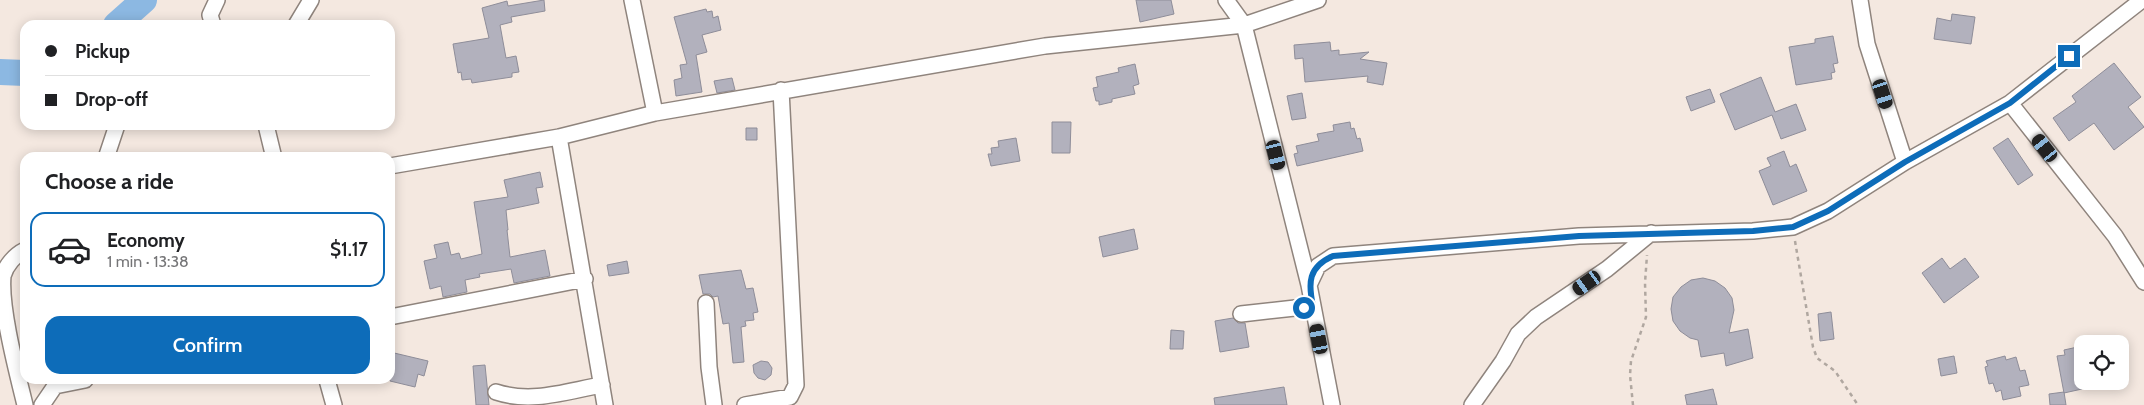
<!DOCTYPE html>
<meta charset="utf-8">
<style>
:root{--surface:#fff;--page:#f2f2f2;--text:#202124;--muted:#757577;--line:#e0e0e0;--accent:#0d6cb9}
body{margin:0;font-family:Cabin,sans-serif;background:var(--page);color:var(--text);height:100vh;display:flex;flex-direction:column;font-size:19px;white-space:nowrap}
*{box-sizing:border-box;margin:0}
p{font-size:16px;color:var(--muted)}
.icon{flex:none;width:28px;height:28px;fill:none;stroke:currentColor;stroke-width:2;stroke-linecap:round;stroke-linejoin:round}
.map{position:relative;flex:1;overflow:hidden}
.panel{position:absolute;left:20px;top:152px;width:375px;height:232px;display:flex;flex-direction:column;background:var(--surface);border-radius:15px;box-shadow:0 2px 12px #0003}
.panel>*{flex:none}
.hud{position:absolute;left:20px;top:20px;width:375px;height:110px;border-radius:15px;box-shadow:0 2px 12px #0003;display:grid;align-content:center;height:110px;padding:0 25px;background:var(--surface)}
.fabs{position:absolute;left:2074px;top:335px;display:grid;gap:10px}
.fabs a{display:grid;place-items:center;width:55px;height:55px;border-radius:10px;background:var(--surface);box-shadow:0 2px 12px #0003;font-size:25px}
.end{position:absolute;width:22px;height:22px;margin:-11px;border:6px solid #0d6cb9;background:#fff;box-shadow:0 0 0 2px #fff}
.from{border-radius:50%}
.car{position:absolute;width:15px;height:30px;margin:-15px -8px;border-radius:6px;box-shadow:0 0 4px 1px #0007;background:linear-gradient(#222 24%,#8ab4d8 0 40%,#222 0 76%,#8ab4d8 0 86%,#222 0)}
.hud b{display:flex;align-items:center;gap:18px;height:48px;font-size:19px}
.hud b+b{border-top:1px solid var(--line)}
.hud i{width:12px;height:12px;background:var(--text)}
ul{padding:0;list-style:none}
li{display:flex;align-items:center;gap:15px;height:75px;margin:0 10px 8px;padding:0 15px;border:2px solid transparent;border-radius:15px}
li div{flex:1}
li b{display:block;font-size:19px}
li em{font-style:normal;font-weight:600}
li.active{border-color:var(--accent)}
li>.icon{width:45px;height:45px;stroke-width:1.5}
h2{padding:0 25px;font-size:22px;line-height:60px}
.action{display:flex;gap:10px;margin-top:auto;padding:10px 25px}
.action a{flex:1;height:58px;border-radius:15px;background:var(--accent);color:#fff;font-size:20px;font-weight:600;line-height:58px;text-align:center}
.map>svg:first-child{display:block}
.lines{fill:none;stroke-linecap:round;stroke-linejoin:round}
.river{stroke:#8cb8e2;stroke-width:26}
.building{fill:#b2b1bd;stroke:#8e8d99}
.minor-casing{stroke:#8f847d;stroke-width:18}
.path{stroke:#b0a7a0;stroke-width:2.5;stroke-dasharray:4 4;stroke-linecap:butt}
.minor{stroke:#fff;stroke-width:15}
.route{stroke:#0d6cb9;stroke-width:6}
</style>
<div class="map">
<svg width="2144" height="405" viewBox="0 0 2144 405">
<rect width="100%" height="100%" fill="#f4e8e0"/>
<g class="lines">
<path class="river" d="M116,25l28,-25
M0,72l25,1"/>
</g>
<path class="building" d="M544,0l1,11 -34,6 1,5 -12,3 6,33 10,-2 3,16 -7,1v4l-40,6 -1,-4 -9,1 -1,-8 -3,1 -5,-29 36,-6 -7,-30 25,-7 1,5z
M1136,0h35l3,14 -34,8z
M706,9l1,3 5,-1 1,7 5,-2 3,14 -19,5 5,17 -11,3 6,37 -26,4 -2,-16 8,-2 -2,-13 7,-1 -13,-47z
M1952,14l23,3 -4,27 -37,-5 3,-21 14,3z
M1833,36l5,27 -5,1 2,8 -4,1 1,6 -36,6 -7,-38 26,-4v-4z
M1330,42l1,9 8,-1v5l30,-3 -9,7 27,4 -4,22 -16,-3 1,-6 -63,6 -2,-24 -8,1 -1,-14z
M2114,63l27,34 -13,10 16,20 -30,23 -20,-27 -25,18 -16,-23 23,-16 -4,-6z
M1135,64l4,20 -6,2 2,8 -23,5v3l-13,3v-4h-3l-3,-13 5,-1 -2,-10 23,-5 -1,-4z
M1761,77l14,35 21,-8 10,26 -25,9 -9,-24 -37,15 -15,-36z
M732,78l3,12 -18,3 -3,-12z
M1710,89l5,13 -24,9 -5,-14z
M1302,93l4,25 -14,2 -5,-24z
M1052,122h19l-1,31h-18z
M1350,122l1,7 3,-1 3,11 3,-1 3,13 -66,15 -3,-12 4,-1 -2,-7 23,-5 -2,-7 17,-3 -1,-6z
M746,128h11v12h-11z
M1016,138l4,23 -29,5 -3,-12h4l-1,-6 8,-1 -1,-6z
M2008,138l25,37 -15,10 -25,-37z
M1784,151l6,16 6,-3 11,27 -34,14 -14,-34 12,-5 -4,-8z
M540,172l3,15 -7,1 3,15 -33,7 2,20h-1l3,27 35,-7 5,26 -36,7 -3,-14 -32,5 1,3 -15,3 2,12 -24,5 -2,-11 -11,3 -6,-28 13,-3 -3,-13 14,-3 3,13 8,-2 2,6 21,-5 -8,-52 34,-5 -4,-17z
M1134,229l4,20 -35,8 -4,-20z
M1942,258l8,11 15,-11 14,19 -35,26 -22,-30z
M627,261l2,12 -20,3 -2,-11z
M741,270l5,19 7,-1 5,24 -5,1 1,7 -9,1 1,5 -5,1 3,35 -11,1 -4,-40 -6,1 -5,-28 -5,1 -3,-3h-7l-4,-19z
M1703,278l12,3 10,7 7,10 2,12 -5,23 19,-4 5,29 -27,8 -2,-13 -23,4 -3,-17 -8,-2 -10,-7 -7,-10 -2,-12 2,-12 8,-10 10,-7z
M1831,312l3,27 -14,2 -2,-27z
M1233,318l5,5h7l4,24 -29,5 -5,-31z
M1171,330l13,1 -1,18h-13z
M2082,346v43l-18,4 -7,-37 8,-1 -1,-5z
M390,352l38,9 -4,15 -6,-2 -3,13 -25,-6z
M1954,356l3,17 -16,3 -3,-17z
M2005,356l1,4 10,-3 4,14 5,-1 4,15 -10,2 2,9 -18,4 -2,-10 -5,2 -3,-9 -4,1 -4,-17 3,-1 -2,-5z
M761,361l7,1 4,6 -1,7 -6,5 -7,-2 -4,-5 -1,-8z
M485,365l4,40h-13l-3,-39z
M1284,387l3,18h-72l-1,-7z
M1713,389l4,16h-30l-2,-10z
M2064,392l2,13h-16l-1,-11z"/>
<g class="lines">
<g class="minor-casing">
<path id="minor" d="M632,0l23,113
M1226,0l18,25 65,260 23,120
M1860,0l7,44 38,118
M213,25l-3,-10 7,-15
M296,25l15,-25
M2010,103l105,133 29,46
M266,125l8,33
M559,137l46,268
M106,158l11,-33
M390,166l169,-29 96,-24 390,-67 199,-21 74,-25
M25,250c-10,5 -19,15 -22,26 -3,32 14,96 22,129
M1309,285l9,-19 15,-10 246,-20 174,-5 40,-4 35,-16 77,-49 105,-59 132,-103
M706,303l3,64 5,38
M1241,314l72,-8
M390,317l195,-38
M327,380l7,25
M496,392c36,12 71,-1 106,-7
M42,405l13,-19 30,-6
M745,405l45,-8 6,-12 -15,-295
M1472,405l31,-44 15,-27 18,-17 71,-48 44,-36"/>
</g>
<path class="path" d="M1795,241l18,106 4,11 18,13 23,34
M1633,405l-3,-30 1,-14 15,-44 -1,-34 2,-28"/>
<use href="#minor" class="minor"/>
</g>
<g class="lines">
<path class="route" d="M1304,308l9,-2c-5,-23 -5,-39 20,-50l246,-20 174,-5 40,-4 35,-16 77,-49 105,-59 59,-47"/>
</g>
</svg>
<div class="fabs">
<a><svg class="icon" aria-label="locate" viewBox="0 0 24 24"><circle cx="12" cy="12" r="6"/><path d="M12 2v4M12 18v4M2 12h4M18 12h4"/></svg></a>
</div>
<i class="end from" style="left:1304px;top:308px"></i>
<i class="end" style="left:2069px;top:56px"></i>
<i class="car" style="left:1883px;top:94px;rotate:162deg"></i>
<i class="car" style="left:2045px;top:148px;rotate:322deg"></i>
<i class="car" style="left:1276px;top:155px;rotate:166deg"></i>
<i class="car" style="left:1587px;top:283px;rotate:235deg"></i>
<i class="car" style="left:1319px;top:339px;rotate:349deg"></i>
<div class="hud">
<b><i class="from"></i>Pickup</b>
<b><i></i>Drop-off</b>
</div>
<section class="panel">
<h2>Choose a ride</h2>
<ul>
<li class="active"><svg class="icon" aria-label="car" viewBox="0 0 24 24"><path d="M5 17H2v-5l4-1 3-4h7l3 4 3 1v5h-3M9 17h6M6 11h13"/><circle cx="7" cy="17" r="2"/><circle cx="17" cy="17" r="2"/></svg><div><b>Economy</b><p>1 min · 13:38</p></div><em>$1.17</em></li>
</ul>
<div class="action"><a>Confirm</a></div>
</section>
</div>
